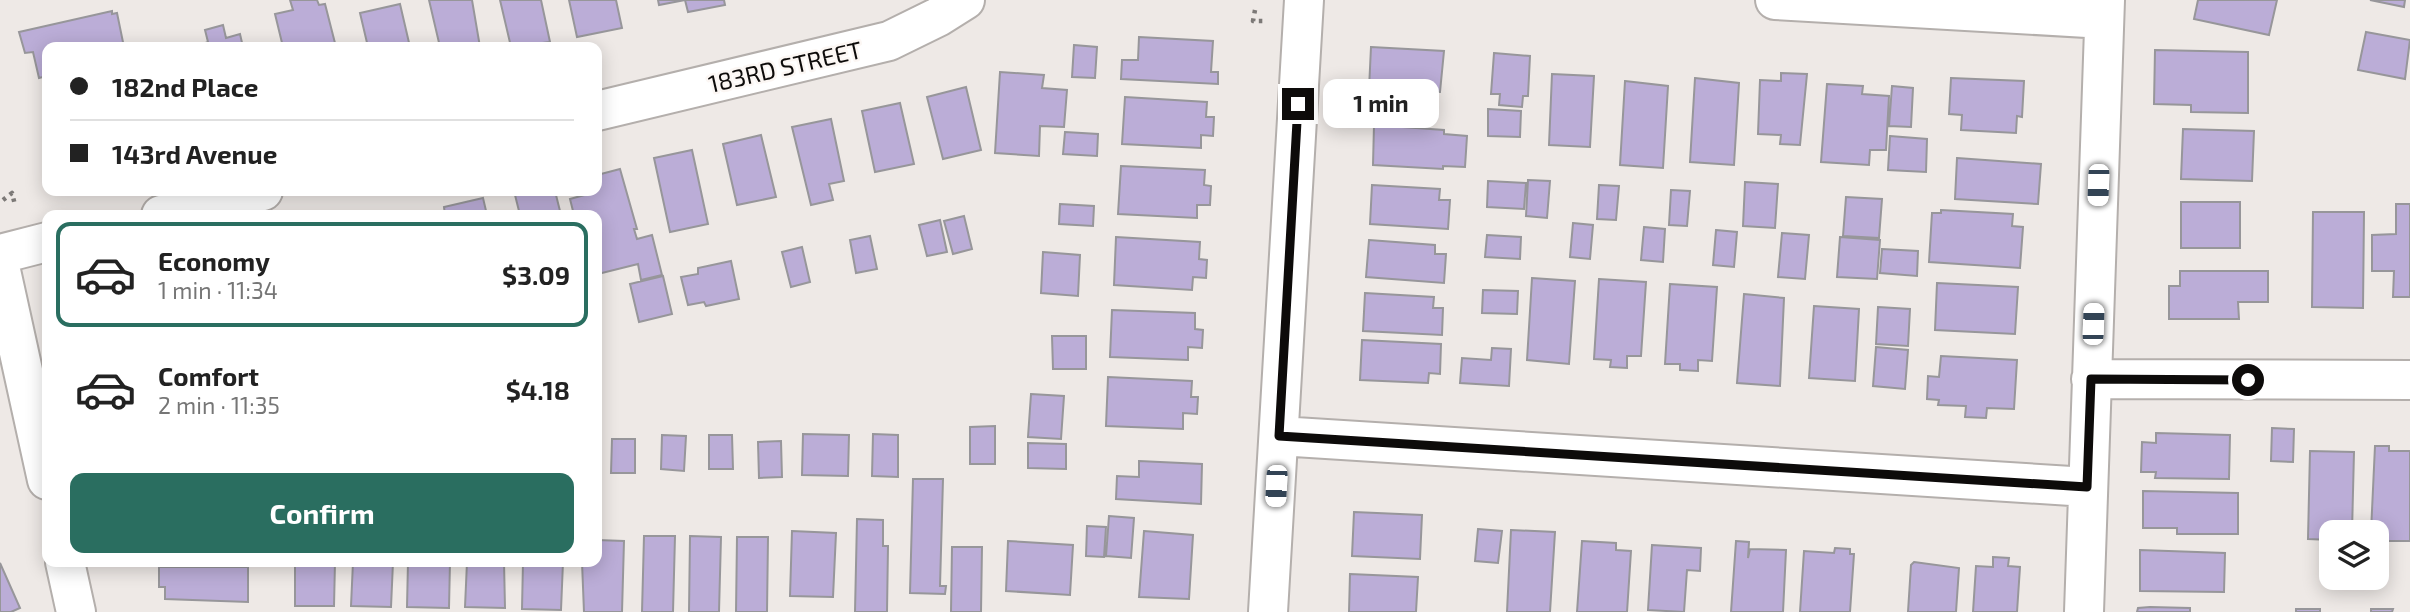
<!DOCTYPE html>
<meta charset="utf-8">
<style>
:root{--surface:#fff;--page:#f2f2f2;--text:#222;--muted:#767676;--line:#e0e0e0;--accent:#2a6e60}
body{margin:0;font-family:"Exo 2",sans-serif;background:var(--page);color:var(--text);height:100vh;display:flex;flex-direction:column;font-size:26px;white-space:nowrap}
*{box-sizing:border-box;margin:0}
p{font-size:23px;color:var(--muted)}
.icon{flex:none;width:38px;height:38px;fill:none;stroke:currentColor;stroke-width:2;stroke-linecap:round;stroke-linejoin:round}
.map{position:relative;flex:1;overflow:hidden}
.drawer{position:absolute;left:42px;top:210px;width:560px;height:357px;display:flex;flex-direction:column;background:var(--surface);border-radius:14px;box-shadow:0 4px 18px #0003}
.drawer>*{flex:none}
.top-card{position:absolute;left:42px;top:42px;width:560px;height:154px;border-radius:14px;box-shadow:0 4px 18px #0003;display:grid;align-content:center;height:154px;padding:0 28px;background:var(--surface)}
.fabs{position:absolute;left:2319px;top:520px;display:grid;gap:14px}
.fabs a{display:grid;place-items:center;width:70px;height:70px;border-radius:14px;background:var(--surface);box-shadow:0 4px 18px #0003;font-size:35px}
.end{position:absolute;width:32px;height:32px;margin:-16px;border:9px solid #0d0b0a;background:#fff;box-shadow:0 0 0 4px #fff}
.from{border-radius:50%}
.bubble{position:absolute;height:49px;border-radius:14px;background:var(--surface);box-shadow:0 4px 18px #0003;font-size:23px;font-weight:700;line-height:49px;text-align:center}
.car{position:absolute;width:21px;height:42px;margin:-21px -10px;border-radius:9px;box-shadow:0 0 5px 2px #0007;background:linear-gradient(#fff 24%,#345 0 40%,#fff 0 76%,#345 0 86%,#fff 0)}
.top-card b{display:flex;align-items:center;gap:24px;height:66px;font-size:26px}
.top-card b+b{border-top:2px solid var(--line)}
.top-card i{width:18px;height:18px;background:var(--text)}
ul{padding:12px 0 0;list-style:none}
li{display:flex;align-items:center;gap:21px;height:105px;margin:0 14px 10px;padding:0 14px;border:4px solid transparent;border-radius:14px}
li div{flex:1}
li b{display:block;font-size:26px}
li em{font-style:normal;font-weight:700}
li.active{border-color:var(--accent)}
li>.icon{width:63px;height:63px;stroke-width:1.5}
.primary-button{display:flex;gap:14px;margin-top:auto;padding:14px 28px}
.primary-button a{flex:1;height:80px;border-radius:14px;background:var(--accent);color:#fff;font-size:28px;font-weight:700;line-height:80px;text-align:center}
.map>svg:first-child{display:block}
.building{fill:#bbadd7;stroke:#97969a;stroke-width:2}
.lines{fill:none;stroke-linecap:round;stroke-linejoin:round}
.street-casing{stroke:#b4afac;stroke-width:42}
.path{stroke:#7c7977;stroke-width:4.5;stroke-dasharray:3.5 5;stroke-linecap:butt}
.street{stroke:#fff;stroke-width:38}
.route{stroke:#0d0b0a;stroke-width:9}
.labels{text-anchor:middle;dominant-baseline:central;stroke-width:5;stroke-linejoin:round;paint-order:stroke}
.street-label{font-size:24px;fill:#0d0b0a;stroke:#fcf7f4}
</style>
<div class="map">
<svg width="2410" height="612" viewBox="0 0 2410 612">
<rect width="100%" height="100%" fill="#eee9e6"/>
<path class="building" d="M290,0h27l2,5 6,-1 11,43h-53l-8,-33 18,-4z
M429,0h43l8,47h-40z
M500,0h41l9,42 -39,5z
M569,0h47l6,28 -45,9z
M658,0h27l-26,5z
M685,0h39l1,5 -37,7z
M2198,0h79l-8,35 -75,-16z
M2370,0h35l-1,7z
M400,4l10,43h-42l-8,-34z
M112,11v3l5,-1 7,34h-77v29l-8,2 -6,-26 -8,1 -6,-21z
M223,25l3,13 14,-4 3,13h-48l13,-5 -3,-12z
M2366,32l44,8 -5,39 -47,-9z
M1139,37l74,4 -2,31h7v12l-97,-5 1,-19h16z
M1074,45l23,2 -2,31 -23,-1z
M1371,47l73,4 -4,41 -71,-3z
M2155,50l93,2v61l-57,-1v-7l-37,-1z
M1494,53l36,3 -2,40h-5l-1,11 -23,-2 1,-11h-9z
M1000,72l44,3 -2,13 25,2 -3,37 -24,-1 -1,30 -44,-3z
M1781,73l26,1 -7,71 -20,-1 1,-9 -23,-1 2,-54 21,1z
M1552,74l42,2 -4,71 -41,-2z
M1695,78l44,5 -5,82 -44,-3z
M1951,78l73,3 -2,36 -5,-1 -1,17 -55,-3 1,-15 -13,-1z
M1625,81l43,5 -5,82 -43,-3z
M1827,84l36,2 -1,8 27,2 -3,54h-16l-1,15 -48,-3z
M1892,86l21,2 -2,39 -22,-1z
M966,87l15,63 -38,9 -16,-62z
M1125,97l82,5 -1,15h8l-1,19 -12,-1v13l-79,-4z
M900,103l14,61 -39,8 -13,-61z
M1488,109l33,2 -1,26 -32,-1z
M831,119l13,62 -15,3 4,16 -22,5 -19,-78z
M1374,125l70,5v4l23,2 -2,31 -22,-1v3l-70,-4z
M2183,129l71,2 -2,50 -71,-2z
M1065,132l33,2 -1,22 -34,-2z
M761,135l15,62 -39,8 -14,-61z
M1890,136l37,3 -1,33 -38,-2z
M692,150l16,74 -38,8 -16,-74z
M1957,158l84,6 -3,40 -83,-5z
M1121,166l84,4 -1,15 7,1 -1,19h-13v13l-79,-4z
M620,169l17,60h-3l3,10 15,-4 10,40 -21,5 -3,-16 -40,10 -1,-59h-23l-4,-16 18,-5 -1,-3h10v-16z
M1528,180l22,1 -3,37 -21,-2z
M1488,181l38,2 -2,26 -37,-2z
M1745,182l33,2 -3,44 -32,-2z
M1372,185l68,4 -1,11h11l-2,29 -78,-5z
M1599,185l20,1 -3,34 -19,-1z
M1671,190l19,1 -3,35 -18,-1z
M514,191h41l6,24h-41z
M1846,197l36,2 -3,39 -36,-2z
M483,198l4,17h-42l-1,-8z
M2181,202h59v46h-59z
M1060,204l34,2 -1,20 -34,-2z
M2396,204h14v93h-17l1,-26h-22v-36l24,-1z
M1941,210l72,4 -1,12 11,1 -3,41 -91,-6 3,-49h9z
M2313,212h51l-1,96 -51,-1z
M964,216l8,33 -19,5 -9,-33z
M940,220l7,32 -20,4 -8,-31z
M1573,223l20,2 -3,34 -20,-2z
M1644,227l21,2 -2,33 -22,-2z
M1716,230l21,2 -3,35 -21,-2z
M1782,233l27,2 -4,44 -27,-2z
M1487,235l34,2 -1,22 -35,-2z
M870,236l7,33 -21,4 -6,-33z
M1116,237l84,5 -1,17 8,1 -1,18 -13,-1 -1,13 -78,-5z
M1840,237l40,3 -3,39 -40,-2z
M1369,240l66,5v9h11l-2,29 -78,-6z
M802,247l8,35 -19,5 -9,-35z
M1882,249l36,2 -1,25 -37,-3z
M1043,252l37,3 -2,41 -37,-3z
M731,261l8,38 -33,7 -2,-4 -16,3 -7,-28 17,-3v-6z
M2180,271h88v31h-30l1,17h-70v-33h11z
M663,276l9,38 -33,8 -9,-38z
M1532,278l43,3 -6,83 -42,-4z
M1599,279l47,3 -5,74h-14v12l-17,-1 1,-7 -17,-1z
M1937,283l81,4 -3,47 -80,-4z
M1670,284l47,3 -5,74 -14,-1v11l-18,-1v-6h-15z
M1483,290l35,1 -1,23 -35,-1z
M1365,293l69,4 -1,11h10l-1,27 -79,-4z
M1744,294l40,4 -4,88 -43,-3z
M1814,306l45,3 -4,72 -46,-3z
M1878,307l32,2 -2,37 -32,-2z
M1112,310l83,3v16l8,1 -1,18 -14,-1v13l-78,-3z
M1052,336h34v33h-33z
M1362,340l79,4 -1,30 -11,-1 -1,10 -68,-3z
M1876,347l32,3 -3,39 -32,-3z
M1492,348l19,1 -2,37 -49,-3 2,-25 29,2z
M1941,356l76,4 -3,49 -27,-1 -1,10 -21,-1 1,-11 -28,-1 1,-5 -12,-1 1,-23 11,1z
M1108,377l84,4 -1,16h7l-1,17 -14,-1v16l-77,-3z
M1031,394l33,2 -3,43 -33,-2z
M995,426v38h-25v-37z
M2272,428l22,1 -1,33 -22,-1z
M2156,433l74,2 -1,44 -74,-1 1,-6h-15l1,-30 14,1z
M803,434l46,1 -1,41 -46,-1z
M873,434l25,1v42l-26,-1z
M662,435l24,1 -2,35 -23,-2z
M709,435h23l1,34h-24z
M612,439h23v34h-24z
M781,441l1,36 -23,1 -1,-36z
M1028,443l38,1v25l-38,-1z
M2375,446h14v5h21v90h-34v-9h-5z
M2310,451l44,1 -2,80h-21v8l-23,-1z
M1139,461l63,3 -1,40 -85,-5 1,-23 22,1z
M913,479h30l-3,107h6l-1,8 -35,-1z
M2143,491l95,2v41h-61v-6h-34z
M1354,512l68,3 -2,44 -68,-3z
M1109,516l25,2 -3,40 -25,-2z
M857,519l26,1v26h5l-1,66h-32z
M1087,526l19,1 -2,30 -18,-1z
M1478,529l24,2 -4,32 -23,-2z
M1511,530l44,2 -5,80h-43z
M792,531l44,2 -3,64 -43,-1z
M1144,531l49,4 -4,64 -50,-2z
M644,536h31l-2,76h-31z
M690,536l31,1 -2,75h-30z
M737,537h31l-1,75h-31z
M597,540l27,1 -2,71h-38l-2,-50h15z
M1008,541l65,4 -3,50 -64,-4z
M1582,541l34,2v7l15,1 -4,61h-50z
M1736,541l13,1 -1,16 2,-9 36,1 -3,62h-52z
M1652,545l49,3 -1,23 -13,-1 -3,42 -36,-2z
M952,547h30l-1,65h-30z
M1835,548l15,1v5h4l-4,58h-50l4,-61 30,2z
M2140,550l85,3 -1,39 -84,-1z
M1993,557l16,1 -1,8 12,1 -3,45h-44l3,-46 17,1z
M295,562h40l-1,44h-39z
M353,562h40l-2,45 -40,-1z
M408,562h42l-1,46 -42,-1z
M467,562h37l1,46 -40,-1z
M523,562h40l-2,48 -39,-1z
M1914,562l45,6 -3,44h-48l3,-47z
M0,563l20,45 -9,4h-11z
M159,567h89v35l-83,-3v-12h-6z
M1350,574l68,3 -2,35h-67z
M2150,607l40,1v4h-53l1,-4z
M2296,609h24v3h-24z
M2371,609h22l-1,3h-21z"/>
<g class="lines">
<g class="street-casing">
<path id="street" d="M1775,0l329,19
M597,111l292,-70 49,-24 27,-17
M161,215l102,-24
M0,254l47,-12
M0,266l47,214
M2091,379l319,1
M1279,436l808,51
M65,562l11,50
M1268,612l36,-612
M2084,612l21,-612"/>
</g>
<path class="path" d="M1255,10l-2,11h10
M3,200l9,-7 3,12"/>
<use href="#street" class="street"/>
</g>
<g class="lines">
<path class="route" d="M1298,104l-19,332 808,51 4,-108 157,1"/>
</g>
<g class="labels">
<g class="street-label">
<text transform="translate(785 66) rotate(-13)">183RD STREET</text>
</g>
</g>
</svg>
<div class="fabs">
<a><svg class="icon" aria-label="layers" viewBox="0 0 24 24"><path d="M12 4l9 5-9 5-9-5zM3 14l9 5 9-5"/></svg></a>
</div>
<i class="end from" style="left:2248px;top:380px"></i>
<i class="end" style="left:1298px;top:104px"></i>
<div class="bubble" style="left:1323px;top:79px;width:116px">1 min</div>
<i class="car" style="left:2098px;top:185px;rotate:182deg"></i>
<i class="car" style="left:2093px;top:324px;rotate:2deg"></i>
<i class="car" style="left:1276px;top:486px;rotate:183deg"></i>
<div class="top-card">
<b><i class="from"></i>182nd Place</b>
<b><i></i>143rd Avenue</b>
</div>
<section class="drawer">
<ul>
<li class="active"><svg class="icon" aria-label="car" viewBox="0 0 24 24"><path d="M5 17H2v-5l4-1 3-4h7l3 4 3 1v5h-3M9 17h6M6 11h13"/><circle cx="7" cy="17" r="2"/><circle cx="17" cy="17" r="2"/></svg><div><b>Economy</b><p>1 min · 11:34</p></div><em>$3.09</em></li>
<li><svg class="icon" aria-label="car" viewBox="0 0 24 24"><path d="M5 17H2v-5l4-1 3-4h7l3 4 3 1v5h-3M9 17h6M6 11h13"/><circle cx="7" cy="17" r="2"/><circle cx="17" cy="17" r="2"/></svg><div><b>Comfort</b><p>2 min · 11:35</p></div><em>$4.18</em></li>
</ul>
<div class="primary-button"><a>Confirm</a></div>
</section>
</div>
